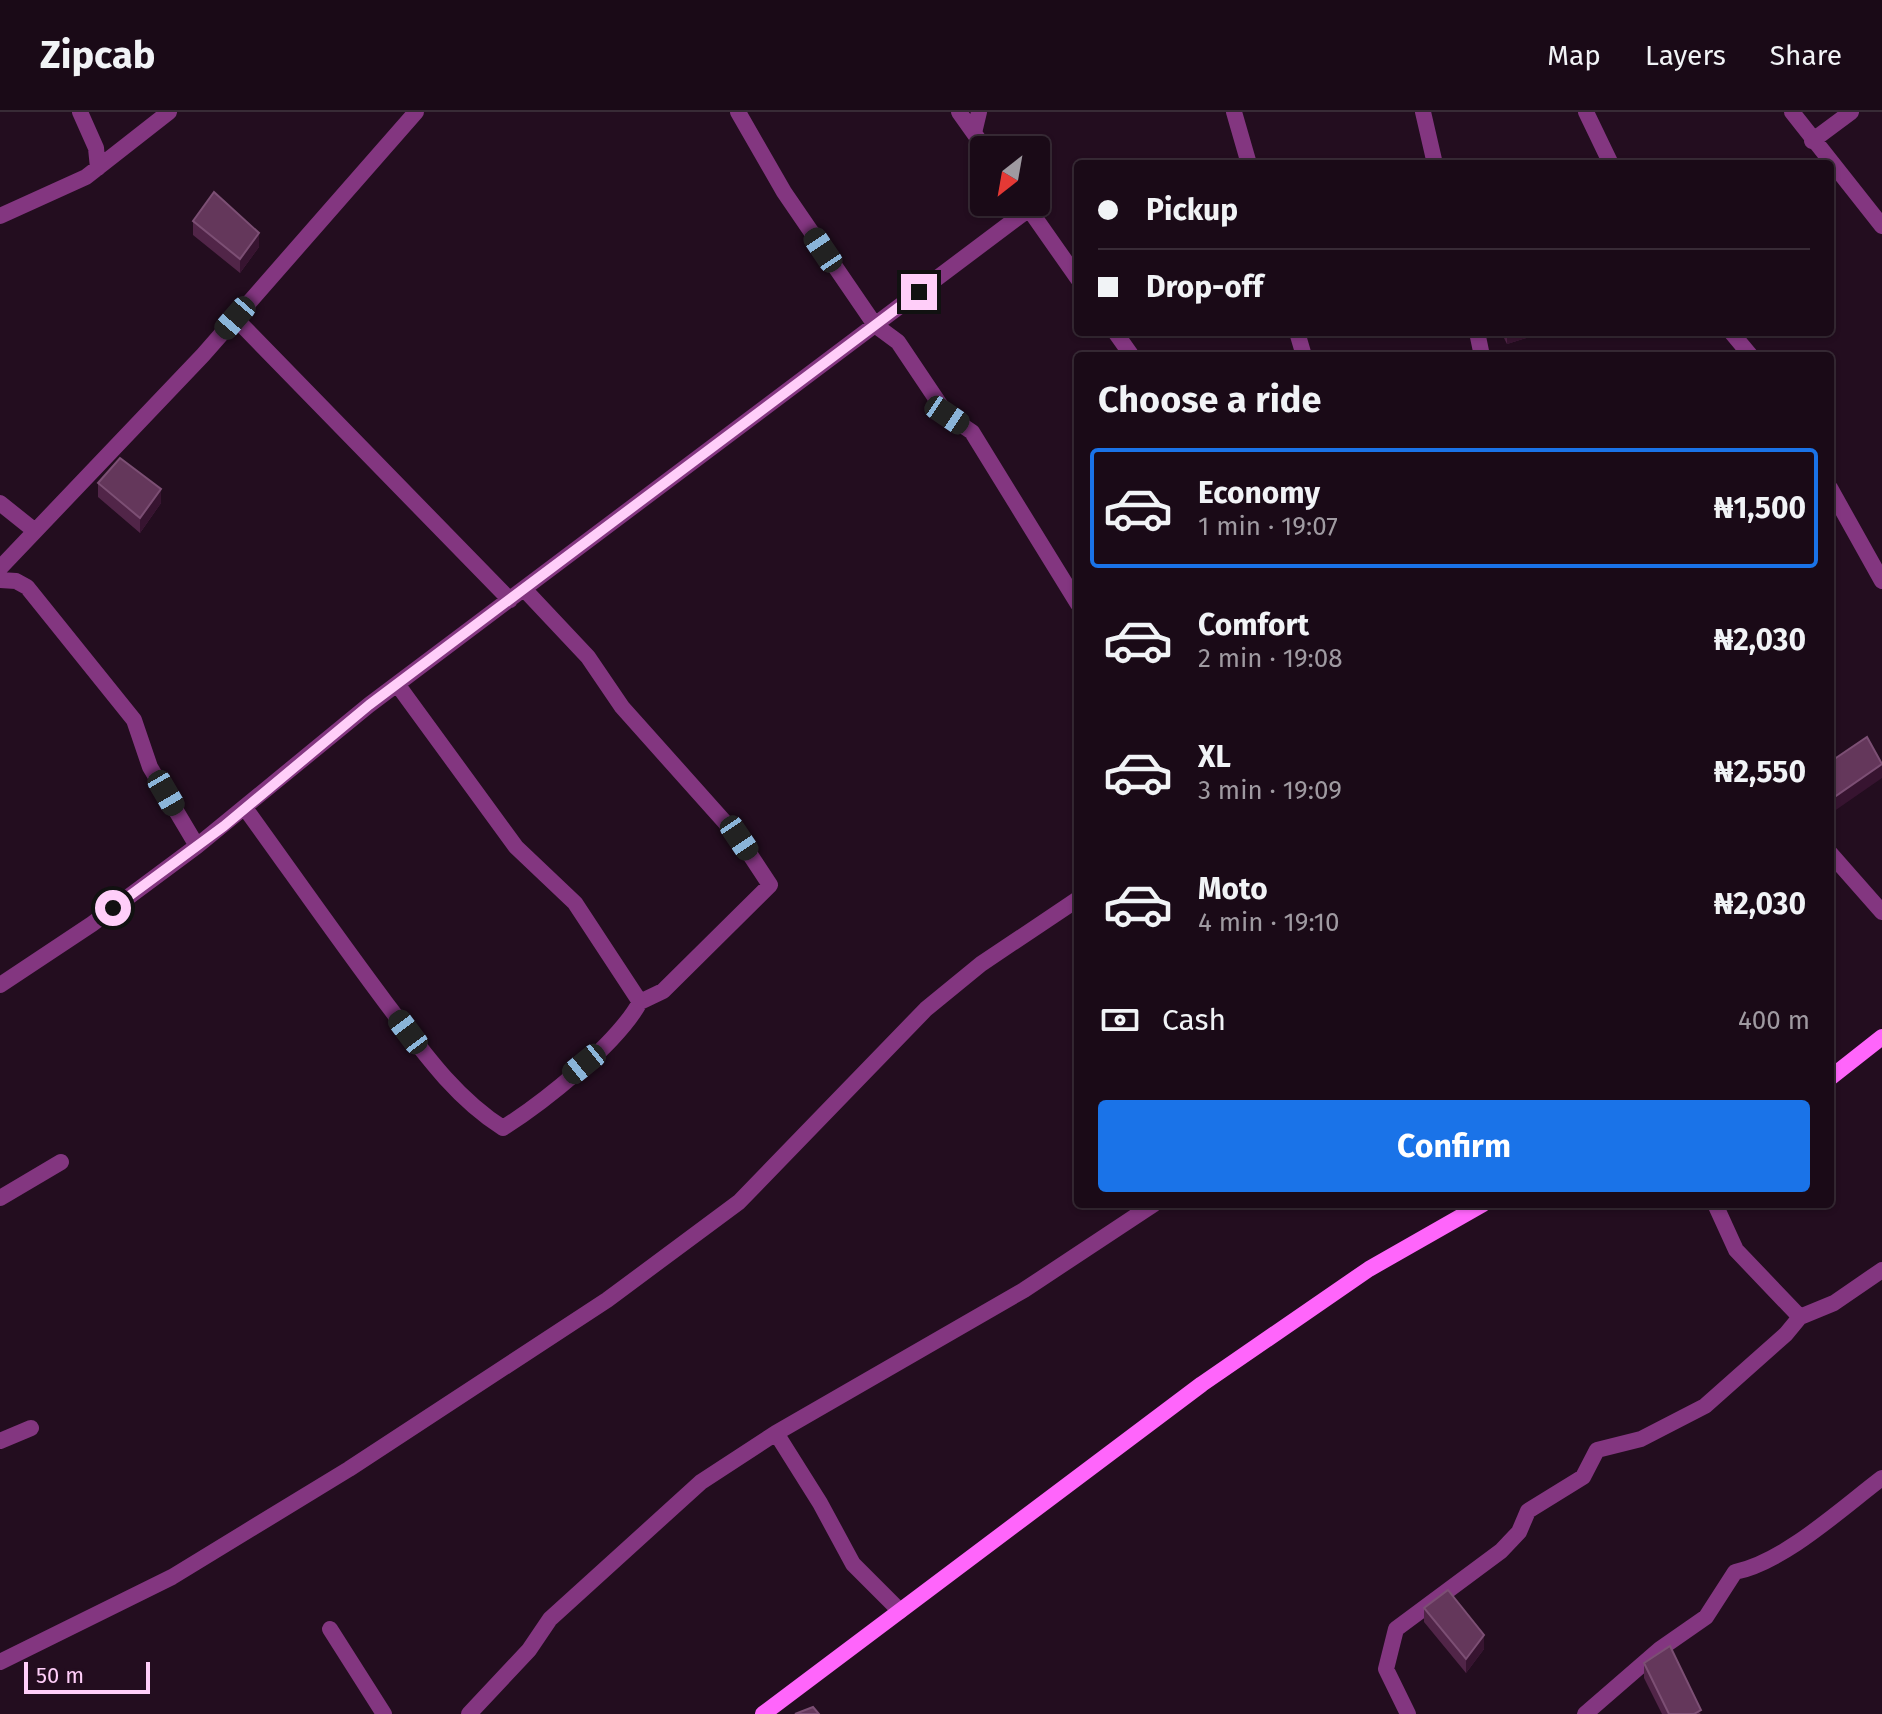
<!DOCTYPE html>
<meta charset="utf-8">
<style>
:root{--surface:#1a0a17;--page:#231320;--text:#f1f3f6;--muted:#9f9aa1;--line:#382b36;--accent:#1a73e8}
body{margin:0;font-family:"Fira Sans",sans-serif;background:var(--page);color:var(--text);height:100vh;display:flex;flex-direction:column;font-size:30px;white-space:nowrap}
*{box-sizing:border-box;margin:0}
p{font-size:26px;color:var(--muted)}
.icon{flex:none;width:44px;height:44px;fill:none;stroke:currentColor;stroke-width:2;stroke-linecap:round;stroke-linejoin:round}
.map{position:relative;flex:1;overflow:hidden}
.drawer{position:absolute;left:1074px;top:240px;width:760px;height:856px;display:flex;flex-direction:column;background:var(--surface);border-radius:8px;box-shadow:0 2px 6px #0004,0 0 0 2px var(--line)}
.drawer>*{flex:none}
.hud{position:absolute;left:1074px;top:48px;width:760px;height:176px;border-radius:8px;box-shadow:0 2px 6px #0004,0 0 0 2px var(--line);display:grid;align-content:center;height:176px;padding:0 24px;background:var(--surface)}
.needle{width:52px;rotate:211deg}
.tools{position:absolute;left:970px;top:24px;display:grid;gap:16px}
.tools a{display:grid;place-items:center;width:80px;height:80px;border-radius:8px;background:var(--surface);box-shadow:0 2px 6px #0004,0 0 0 2px var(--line);font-size:40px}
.scale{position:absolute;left:24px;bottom:20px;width:126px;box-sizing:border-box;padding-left:8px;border:4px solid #ffcef9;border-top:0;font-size:22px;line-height:28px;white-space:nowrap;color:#ffcef9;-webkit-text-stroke:6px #230d1f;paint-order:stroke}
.end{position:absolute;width:36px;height:36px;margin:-18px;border:10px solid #ffcef9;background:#111;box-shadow:0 0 0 4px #111}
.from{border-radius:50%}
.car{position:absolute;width:24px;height:48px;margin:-24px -12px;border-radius:10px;box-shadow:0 0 6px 2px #0007;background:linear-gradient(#222 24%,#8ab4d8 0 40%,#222 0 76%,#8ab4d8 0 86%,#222 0)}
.hud b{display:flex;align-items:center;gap:28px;height:76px;font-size:30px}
.hud b+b{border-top:2px solid var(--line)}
.hud i{width:20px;height:20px;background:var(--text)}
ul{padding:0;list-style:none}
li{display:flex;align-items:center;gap:24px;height:120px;margin:0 16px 12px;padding:0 8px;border:4px solid transparent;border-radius:8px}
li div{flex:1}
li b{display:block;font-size:30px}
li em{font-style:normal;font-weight:700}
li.current{border-color:var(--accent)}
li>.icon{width:72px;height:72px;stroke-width:1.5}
h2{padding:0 24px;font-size:36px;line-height:96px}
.pay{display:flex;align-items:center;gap:20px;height:88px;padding:0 24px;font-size:30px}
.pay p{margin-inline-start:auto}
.button{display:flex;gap:16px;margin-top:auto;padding:16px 24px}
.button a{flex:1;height:92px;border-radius:8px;background:var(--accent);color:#fff;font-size:32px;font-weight:700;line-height:92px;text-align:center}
header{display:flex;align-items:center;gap:48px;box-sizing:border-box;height:112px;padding:0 40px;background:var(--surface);border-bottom:2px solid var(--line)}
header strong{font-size:38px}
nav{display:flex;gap:44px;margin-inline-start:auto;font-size:28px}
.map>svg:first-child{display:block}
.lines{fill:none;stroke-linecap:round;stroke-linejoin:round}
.street{stroke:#833680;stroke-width:16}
.secondary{stroke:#ff65fb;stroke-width:16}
.wall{fill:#512548}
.shaded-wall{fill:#371430}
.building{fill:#64375b;stroke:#7c4f74;stroke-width:2}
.route{stroke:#ffcef9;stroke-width:10}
</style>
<header>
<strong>Zipcab</strong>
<nav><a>Map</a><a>Layers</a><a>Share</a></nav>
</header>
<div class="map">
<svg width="1882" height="1602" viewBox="0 0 1882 1602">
<rect width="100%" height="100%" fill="#230d1f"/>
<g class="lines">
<path class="street" d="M80,0l16,36 2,20
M738,0l46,80 91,133 23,17 49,73 25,17 106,172
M959,0l27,38
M1234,0l15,52
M1423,0l12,52
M1586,0l25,52
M1792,0l90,114
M974,21l5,-21
M1812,29l39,-29
M1024,90l54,77
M0,104l86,-39 83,-65
M235,206l275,282
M1115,220l17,24
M1297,220l7,24
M1477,220l5,24
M1731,220l20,24
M1830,376l52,93
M0,391l35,28
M0,456l203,-213 213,-243
M0,468l16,1 11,6 107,133 16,47 47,79
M524,477l64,68 34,50 117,131 31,47 -107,106 -23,11
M245,696c47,65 93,131 141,195 35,46 68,94 117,125 41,-26 114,-84 137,-126l-65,-99 -59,-56 -119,-163
M1830,741l52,59
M0,873l92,-61 105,-78 172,-141 660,-496
M0,1086l61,-36
M1715,1092l21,46 64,67
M776,1321l44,70 33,61 47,47
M0,1329l31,-13
M330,1517l54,85
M0,1550l172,-85 177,-108 258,-169 132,-98 187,-193 55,-45 97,-65
M469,1602l60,-64 21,-31 151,-137 75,-49 248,-143 130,-86
M1408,1602l-22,-45 10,-40 105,-78 18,-19 9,-21 55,-34 14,-27 44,-11 64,-33 81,-72 14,-17 34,-14 48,-33
M1585,1602l75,-65 46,-32 29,-45c49,-10 106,-63 147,-94"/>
<path class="secondary" d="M1830,966l52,-41
M763,1602l439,-330 167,-115 114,-65"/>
</g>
<path class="wall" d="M193,109l66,26 -19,26 -47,-38z
M1501,220h44l-38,12z
M98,371l63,20 -21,30 -42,-36z
M1424,1496l60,41 -18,24 -42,-51z
M1644,1551l57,51h-39l-18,-36z"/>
<path class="shaded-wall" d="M259,121v14l-19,26v-14z
M1507,220h38l-38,12z
M161,377v14l-21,30v-15z
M1882,652v14l-52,36v-14z
M1484,1523v14l-18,24v-14z"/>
<path class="building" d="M214,80l45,41 -19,26 -47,-38z
M120,346l41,31 -21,29 -42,-35z
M1867,625l15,27 -52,36v-38z
M1448,1478l36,45 -18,24 -42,-51z
M1670,1534l31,64 -7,4h-25l-25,-51z
M813,1595l6,7h-24z"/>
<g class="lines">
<path class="route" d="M113,796l111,-82 145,-121 550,-413"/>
</g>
</svg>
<div class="tools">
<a><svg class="needle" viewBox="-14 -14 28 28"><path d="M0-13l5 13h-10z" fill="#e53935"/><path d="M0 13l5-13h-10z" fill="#9f9aa1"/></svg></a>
</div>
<div class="scale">50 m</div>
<i class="end from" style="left:113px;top:796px"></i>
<i class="end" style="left:919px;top:180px"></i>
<i class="car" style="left:823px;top:138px;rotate:326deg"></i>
<i class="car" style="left:235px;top:206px;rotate:221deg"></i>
<i class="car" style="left:947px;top:303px;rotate:124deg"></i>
<i class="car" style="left:166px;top:681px;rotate:150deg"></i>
<i class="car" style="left:739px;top:726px;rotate:146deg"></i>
<i class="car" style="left:408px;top:920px;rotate:323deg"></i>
<i class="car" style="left:584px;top:952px;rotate:231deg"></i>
<div class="hud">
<b><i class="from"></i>Pickup</b>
<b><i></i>Drop-off</b>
</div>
<section class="drawer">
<h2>Choose a ride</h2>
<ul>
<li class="current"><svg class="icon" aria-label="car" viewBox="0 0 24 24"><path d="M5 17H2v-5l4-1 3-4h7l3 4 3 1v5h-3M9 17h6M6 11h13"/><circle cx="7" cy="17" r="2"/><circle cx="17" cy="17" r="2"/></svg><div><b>Economy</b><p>1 min · 19:07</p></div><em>₦1,500</em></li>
<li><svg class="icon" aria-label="car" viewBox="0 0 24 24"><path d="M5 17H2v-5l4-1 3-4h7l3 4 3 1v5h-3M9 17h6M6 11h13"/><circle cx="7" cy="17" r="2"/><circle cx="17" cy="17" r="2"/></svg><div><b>Comfort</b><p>2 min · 19:08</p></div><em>₦2,030</em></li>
<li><svg class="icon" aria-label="car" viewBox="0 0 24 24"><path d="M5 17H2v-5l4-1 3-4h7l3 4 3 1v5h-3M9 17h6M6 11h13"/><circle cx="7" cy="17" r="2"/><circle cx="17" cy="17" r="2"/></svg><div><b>XL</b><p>3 min · 19:09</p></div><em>₦2,550</em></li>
<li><svg class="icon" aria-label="car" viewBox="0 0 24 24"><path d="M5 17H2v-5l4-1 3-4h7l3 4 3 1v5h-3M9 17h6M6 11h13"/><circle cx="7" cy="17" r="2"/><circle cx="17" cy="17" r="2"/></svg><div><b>Moto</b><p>4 min · 19:10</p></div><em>₦2,030</em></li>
</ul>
<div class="pay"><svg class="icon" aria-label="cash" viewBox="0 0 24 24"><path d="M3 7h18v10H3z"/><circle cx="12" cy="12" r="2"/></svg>Cash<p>400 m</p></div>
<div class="button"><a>Confirm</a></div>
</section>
</div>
